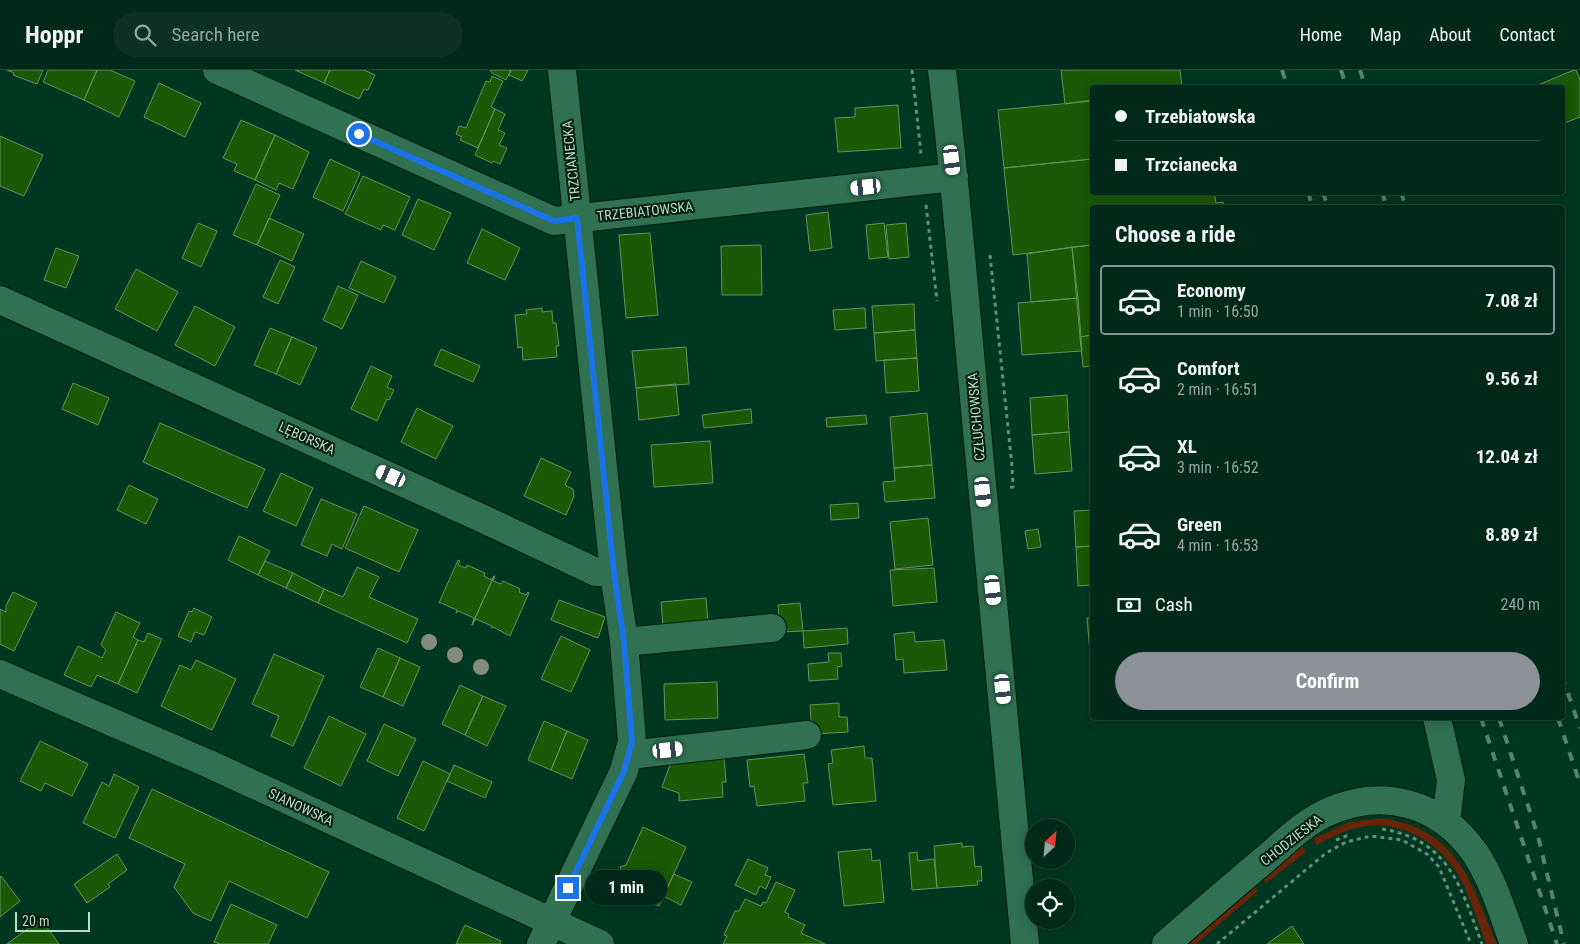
<!DOCTYPE html>
<meta charset="utf-8">
<style>
:root{--surface:#002919;--page:#0a3122;--text:#f1f3f6;--muted:#95a6a2;--line:#224538;--accent:#8c9099}
body{margin:0;font-family:"Roboto Condensed",sans-serif;background:var(--page);color:var(--text);height:100vh;display:flex;flex-direction:column;font-size:19px;white-space:nowrap}
*{box-sizing:border-box;margin:0}
p{font-size:16px;color:var(--muted)}
.icon{flex:none;width:28px;height:28px;fill:none;stroke:currentColor;stroke-width:2;stroke-linecap:round;stroke-linejoin:round}
.map{position:relative;flex:1;overflow:hidden}
.drawer{position:absolute;left:1090px;top:135px;width:475px;height:515px;display:flex;flex-direction:column;background:var(--surface);border-radius:5px;box-shadow:0 2px 12px #0003,0 0 0 1px var(--line)}
.drawer>*{flex:none}
.hud{position:absolute;left:1090px;top:15px;width:475px;height:110px;border-radius:5px;box-shadow:0 2px 12px #0003,0 0 0 1px var(--line);display:grid;align-content:center;height:110px;padding:0 25px;background:var(--surface)}
.needle{width:32px;rotate:26deg}
.fabs{position:absolute;left:1025px;top:749px;display:grid;gap:10px}
.fabs a{display:grid;place-items:center;width:50px;height:50px;border-radius:50%;background:var(--surface);box-shadow:0 2px 12px #0003,0 0 0 1px var(--line);font-size:25px}
.scale{position:absolute;left:15px;bottom:12px;width:75px;box-sizing:border-box;padding-left:5px;border:2px solid #bcdcc9;border-top:0;font-size:14px;line-height:18px;white-space:nowrap;color:#bcdcc9;-webkit-text-stroke:4px #011b0f;paint-order:stroke}
.end{position:absolute;width:22px;height:22px;margin:-11px;border:6px solid #1a73e8;background:#fff;box-shadow:0 0 0 2px #fff}
.from{border-radius:50%}
.bubble{position:absolute;height:35px;border-radius:18px;background:var(--surface);box-shadow:0 2px 12px #0003,0 0 0 1px var(--line);font-size:16px;font-weight:700;line-height:35px;text-align:center}
.car{position:absolute;width:15px;height:30px;margin:-15px -8px;border-radius:6px;box-shadow:0 0 4px 1px #0007;background:linear-gradient(#fff 24%,#345 0 40%,#fff 0 76%,#345 0 86%,#fff 0)}
.hud b{display:flex;align-items:center;gap:18px;height:48px;font-size:19px}
.hud b+b{border-top:1px solid var(--line)}
.hud i{width:12px;height:12px;background:var(--text)}
ul{padding:0;list-style:none}
li{display:flex;align-items:center;gap:15px;height:70px;margin:0 10px 8px;padding:0 15px;border:2px solid transparent;border-radius:5px}
li div{flex:1}
li b{display:block;font-size:19px}
li em{font-style:normal;font-weight:700}
li.on{border-color:var(--accent)}
li>.icon{width:45px;height:45px;stroke-width:1.5}
h2{padding:0 25px;font-size:22px;line-height:60px}
.pay{display:flex;align-items:center;gap:12px;height:55px;padding:0 25px;font-size:19px}
.pay p{margin-inline-start:auto}
.button{display:flex;gap:10px;margin-top:auto;padding:10px 25px}
.button a{flex:1;height:58px;border-radius:30px;background:var(--accent);color:#fff;font-size:20px;font-weight:700;line-height:58px;text-align:center}
header{display:flex;align-items:center;gap:30px;box-sizing:border-box;height:70px;padding:0 25px;background:var(--surface);border-bottom:1px solid var(--line)}
header strong{font-size:24px}
nav{display:flex;gap:28px;margin-inline-start:auto;font-size:18px}
.search{width:350px;height:45px;background:var(--page);display:flex;align-items:center;gap:12px;box-sizing:border-box;padding:0 18px;border-radius:28px;color:var(--muted);font-size:19px}
.map>svg:first-child{display:block}
.green{fill:#682408}
.building{fill:#1b5906;stroke:#69915f}
.lines{fill:none;stroke-linecap:round;stroke-linejoin:round}
.minor-casing{stroke:#001c0d;stroke-width:30}
.path{stroke:#648f7a;stroke-width:3;stroke-dasharray:4 4;stroke-linecap:butt}
.minor{stroke:#2f7151;stroke-width:28}
.rail{stroke:#57836f;stroke-width:4;stroke-dasharray:9 9;stroke-linecap:butt}
.tree{fill:#848c7c}
.route{stroke:#1a73e8;stroke-width:6}
.labels{text-anchor:middle;dominant-baseline:central;stroke-width:4;stroke-linejoin:round;paint-order:stroke}
.street-label{font-size:14px;fill:#bcdcc9;stroke:#011b0f}
</style>
<header>
<strong>Hoppr</strong>
<div class="search"><svg class="icon" aria-label="search" viewBox="0 0 24 24"><circle cx="10" cy="10" r="6"/><path d="M15 15l6 6"/></svg>Search here</div>
<nav><a>Home</a><a>Map</a><a>About</a><a>Contact</a></nav>
</header>
<div class="map">
<svg width="1580" height="874" viewBox="0 0 1580 874">
<rect width="100%" height="100%" fill="#003721"/>
<path class="green" d="M1381,748c77,11 90,64 116,126h-11c-8,-22 -18,-55 -31,-74 -23,-34 -63,-53 -103,-41 -13,4 -24,10 -35,16l-4,-6 36,-17z
M1302,776l4,6 -40,31 -4,-5 25,-22z
M1253,815l5,6 -62,53h-11z"/>
<path class="building" d="M7,0h36l-6,14 -24,-9 1,-2z
M48,0h49l-13,30 -41,-18z
M97,0h13l25,11 -16,36 -35,-17z
M295,0h35l-6,13z
M330,0h34l11,5 -7,15 -4,-1 -5,10 -35,-16z
M490,0h21l-5,10 -14,-7z
M511,0h17l-6,11 -13,-6z
M1061,0h119l2,18h-90v12l-27,4z
M1574,0h2l4,10v37l-18,7v-36h-22l-2,-3z
M492,6l11,5 -12,26 4,2 -17,39 -18,-8 2,-3 -6,-3 3,-8 7,2 20,-47 4,1z
M159,13l42,20 -16,34 -41,-20z
M1092,31v58l-88,9 -6,-58z
M898,35l3,43 -63,4 -3,-34 20,-1v-9z
M495,39l10,5 -7,16 7,3 -6,12 8,3 -7,16 -7,-3 -1,2 -17,-8z
M241,50l34,15 -20,45 -21,-9 3,-7 -14,-6z
M275,65l34,17 -16,37 -14,-6 -3,7 -21,-10z
M0,66l43,19 -19,41 -24,-10z
M330,89l30,14 -17,38 -30,-14z
M1092,89v33h122l2,11 7,-1 1,6h-132v37l-79,10 -9,-87z
M363,106l47,21 -15,33 -12,-5 -2,5 -36,-16z
M256,114l24,11 -23,50 -24,-10z
M418,129l33,14 -17,37 -32,-15z
M828,142l4,36 -22,3 -4,-36z
M269,148l35,16 -12,27 -35,-16z
M198,153l19,8 -16,36 -19,-9z
M884,153l4,34 -19,2 -3,-34z
M906,153l3,34 -20,2 -3,-34z
M482,159l38,19 -15,32 -38,-17z
M650,163l8,82 -32,3 -7,-83z
M761,175l1,50h-40l-1,-49z
M1092,175v90l-12,2 -8,-90z
M1072,177l6,51 -47,4 -4,-48z
M56,178l23,8 -13,32 -22,-8z
M280,190l15,7 -17,37 -15,-7z
M361,191l35,16 -12,26 -35,-15z
M136,199l42,23 -21,39 -42,-22z
M338,216l20,9 -16,34 -19,-9z
M1078,228l4,53 -60,4 -4,-52z
M914,234l1,26 -41,3 -2,-27z
M195,236l40,21 -20,39 -40,-21z
M542,238v4l10,-1 1,12h3l3,23h-3l1,11 -34,3 -1,-13 -4,1 -3,-33 12,-1 -1,-4z
M865,238l1,20 -31,2 -2,-20z
M270,258l22,9 -16,37 -22,-9z
M915,260l2,28 -41,3 -2,-28z
M1092,265v31l-9,1 -3,-30z
M292,267l25,11 -17,37 -24,-11z
M686,277l3,37 -53,4 -4,-37z
M441,279l39,17 -7,16 -39,-17z
M917,288l2,33 -33,2 -2,-33z
M371,296l21,10 -5,11 7,3 -5,10 -2,-1 -10,22 -26,-12z
M73,313l36,15 -11,27 -36,-16z
M676,314l3,31 -40,5 -3,-32z
M1067,325l2,37 -37,3 -2,-37z
M417,338l36,18 -17,33 -35,-17z
M751,339l1,14 -48,5 -2,-13z
M927,343l5,52 -38,3 -4,-51z
M866,345l1,9 -40,3 -1,-9z
M160,353l105,46 -18,39 -104,-46z
M1069,362l3,39 -37,3 -3,-39z
M710,371l3,42 -59,4 -3,-42z
M541,388l30,14 -6,13 8,4 1,7 -8,19 -42,-19z
M932,395l3,33 -50,4 -2,-20 12,-1 -1,-13z
M281,403l32,15 -17,38 -33,-15z
M129,415l29,14 -12,25 -29,-14z
M321,429l36,15 -15,35 -10,-5 -5,12 -26,-11z
M858,433l1,15 -28,2 -1,-15z
M364,436l54,24 -19,42 -54,-24z
M1092,440v36l-16,1 -2,-36z
M928,448l5,47 -38,4 -5,-47z
M1038,459l3,18 -13,2 -3,-18z
M239,466l31,15 -12,24 -30,-15z
M1092,476v39l-14,1 -2,-39z
M458,490l2,1 -2,4 8,3 1,-3 18,8 -1,3 7,4 3,-4 -22,49 2,-7 -16,-7 -2,2 1,-3 -16,-7h-2z
M265,491l28,12 -7,15 -28,-13z
M357,497l22,10 -10,20 49,22 -11,24 -89,-40 6,-14 19,8z
M934,498l3,34 -44,4 -3,-36z
M293,503l31,16 -6,14 -32,-15z
M494,506h1l-2,5 8,3 2,-3 17,8 -1,3 7,3 2,-3 1,1 -19,43 -17,-9 -2,1 1,-2 -16,-7 -4,6z
M13,522l24,11 -23,48 -14,-7v-35l6,3v-6z
M706,528l2,24 -45,4 -2,-24z
M559,530l46,17 -7,21 -47,-18z
M800,533l3,28 -23,1 -2,-27z
M194,538l18,9 -8,18 -9,-3 -4,10 -13,-6 11,-25 3,1z
M116,542l24,11 -7,14 5,3 -20,44 -21,-9 -6,12 -27,-12 14,-29 24,12 4,-8 -5,-5z
M1092,547v59l-5,-58z
M847,558l1,16 -44,4 -1,-17z
M914,562l1,10 29,-2 3,30 -43,3 -1,-14 -7,1 -2,-26z
M148,563l14,6 -25,54 -19,-9 20,-44 6,2z
M561,566l29,14 -19,42 -30,-13z
M378,578l22,10 -17,39 -23,-10z
M828,583h13l1,13 -5,1 1,12 -29,2 -1,-17 21,-2z
M274,584l50,22 -31,70 -22,-10 8,-20 -27,-12z
M400,588l20,9 -17,39 -20,-9z
M196,590l40,19 -24,51 -51,-24 19,-41 11,5z
M717,612l1,36 -53,2 -1,-36z
M460,615l23,11 -18,39 -23,-11z
M483,626l23,10 -19,40 -22,-11z
M839,633v14h8l1,15 -36,2 -2,-29z
M329,646l37,18 -25,52 -37,-18z
M544,651l23,10 -16,39 -23,-10z
M384,654l32,15 -18,37 -31,-15z
M567,661l21,9 -16,39 -21,-9z
M40,671l48,23 -16,32 -27,-13 -4,8 -21,-10z
M864,676l1,12h7l4,43 -43,4 -5,-41 5,-1 -2,-13z
M804,684l4,29h-5l2,18 -48,5 -3,-20 -4,1 -3,-27z
M724,687l2,25h-4l1,15 -44,4v-8l-17,-6 9,-25z
M423,691l27,13 -26,57 -27,-13z
M454,695l38,17 -7,16 -38,-17z
M114,704l25,13 -24,51 -32,-15 19,-41 7,4z
M152,719l177,83 -22,46 -78,-37 -18,40 -18,-8 -19,-26 11,-23 -56,-26z
M643,757l43,20 -27,59 -22,-11 4,-9 -7,-3 -6,3 -8,-19 6,-2z
M962,773v4l11,-1 2,21 6,-1 1,15h-5l1,4 -41,3 -3,-42z
M871,779l1,12 8,-1 4,42 -40,4 -6,-54z
M917,782l1,9 16,-2 3,29 -25,2 -3,-37z
M117,784l10,16 -19,14 2,3 -23,16 -13,-19z
M748,789l20,9 -3,7 6,2 -5,12 -6,-3 -4,9 -21,-10z
M674,804l18,8 -11,23 -18,-9z
M1,806l19,25 -20,16v-40z
M776,812l19,8 -10,22 4,2 -1,3 17,8 -4,8 24,11h-102l4,-8 -3,-1 11,-24h4l6,-12 16,7 2,-4 3,1z
M231,834l46,21 -9,19h-48l-6,-2z
M41,849l18,25h-52z
M465,855l36,16 -1,3h-44z
M1292,856l12,18h-37z"/>
<g class="lines">
<g class="minor-casing">
<path id="minor" d="M217,0l337,151 400,-44
M942,0c15,127 25,255 37,382 16,164 32,328 46,492
M0,230l479,217 117,55 18,1
M624,572l148,-14
M0,604l207,89 393,181
M1437,648l14,62 -5,42
M629,685l178,-20
M541,874l83,-173 8,-30 -8,-99 -10,-69 -52,-503
M1166,874c32,-28 65,-56 98,-84 20,-17 39,-37 64,-48 55,-25 112,-9 147,41 18,27 28,61 39,91"/>
</g>
<path class="path" d="M912,0l9,84
M926,135l11,96
M990,185l22,211 1,21 -5,1
M1382,759c68,11 79,59 100,115
M1336,770l13,-5
M1217,874l109,-91 20,-11 25,-6 31,4 25,14 12,13 32,77"/>
<use href="#minor" class="minor"/>
<path class="rail" d="M1282,0l6,18
M1341,0l6,18
M1360,0l6,18
M1308,122l5,16
M1323,122l5,16
M1382,122l5,16
M1401,122l5,16
M1562,606l18,52
M1481,648l76,226
M1499,648l39,118 26,108
M1558,648l22,66"/>
</g>
<g class="tree">
<circle cx="429" cy="572" r="8"/>
<circle cx="455" cy="585" r="8"/>
<circle cx="481" cy="597" r="8"/>
</g>
<g class="lines">
<path class="route" d="M359,64l195,87 23,-3 37,355 10,69 8,100 -8,29 -56,117"/>
</g>
<g class="labels">
<g class="street-label">
<text transform="translate(571 91) rotate(-96)">TRZCIANECKA</text>
<text transform="translate(645 141) rotate(-6)">TRZEBIATOWSKA</text>
<text transform="translate(976 347) rotate(-95)">CZŁUCHOWSKA</text>
<text transform="translate(307 368) rotate(24)">LĘBORSKA</text>
<text transform="translate(301 737) rotate(25)">SIANOWSKA</text>
<text transform="translate(1291 770) rotate(-38)">CHODZIESKA</text>
</g>
</g>
</svg>
<div class="fabs">
<a><svg class="needle" viewBox="-14 -14 28 28"><path d="M0-13l5 13h-10z" fill="#e53935"/><path d="M0 13l5-13h-10z" fill="#95a6a2"/></svg></a>
<a><svg class="icon" aria-label="locate" viewBox="0 0 24 24"><circle cx="12" cy="12" r="6"/><path d="M12 2v4M12 18v4M2 12h4M18 12h4"/></svg></a>
</div>
<div class="scale">20 m</div>
<i class="end from" style="left:359px;top:64px"></i>
<i class="end" style="left:568px;top:818px"></i>
<div class="bubble" style="left:585px;top:800px;width:82px">1 min</div>
<i class="car" style="left:952px;top:90px;rotate:173deg"></i>
<i class="car" style="left:866px;top:117px;rotate:264deg"></i>
<i class="car" style="left:391px;top:406px;rotate:294deg"></i>
<i class="car" style="left:983px;top:422px;rotate:174deg"></i>
<i class="car" style="left:993px;top:520px;rotate:174deg"></i>
<i class="car" style="left:1003px;top:619px;rotate:174deg"></i>
<i class="car" style="left:668px;top:680px;rotate:84deg"></i>
<div class="hud">
<b><i class="from"></i>Trzebiatowska</b>
<b><i></i>Trzcianecka</b>
</div>
<section class="drawer">
<h2>Choose a ride</h2>
<ul>
<li class="on"><svg class="icon" aria-label="car" viewBox="0 0 24 24"><path d="M5 17H2v-5l4-1 3-4h7l3 4 3 1v5h-3M9 17h6M6 11h13"/><circle cx="7" cy="17" r="2"/><circle cx="17" cy="17" r="2"/></svg><div><b>Economy</b><p>1 min · 16:50</p></div><em>7.08 zł</em></li>
<li><svg class="icon" aria-label="car" viewBox="0 0 24 24"><path d="M5 17H2v-5l4-1 3-4h7l3 4 3 1v5h-3M9 17h6M6 11h13"/><circle cx="7" cy="17" r="2"/><circle cx="17" cy="17" r="2"/></svg><div><b>Comfort</b><p>2 min · 16:51</p></div><em>9.56 zł</em></li>
<li><svg class="icon" aria-label="car" viewBox="0 0 24 24"><path d="M5 17H2v-5l4-1 3-4h7l3 4 3 1v5h-3M9 17h6M6 11h13"/><circle cx="7" cy="17" r="2"/><circle cx="17" cy="17" r="2"/></svg><div><b>XL</b><p>3 min · 16:52</p></div><em>12.04 zł</em></li>
<li><svg class="icon" aria-label="car" viewBox="0 0 24 24"><path d="M5 17H2v-5l4-1 3-4h7l3 4 3 1v5h-3M9 17h6M6 11h13"/><circle cx="7" cy="17" r="2"/><circle cx="17" cy="17" r="2"/></svg><div><b>Green</b><p>4 min · 16:53</p></div><em>8.89 zł</em></li>
</ul>
<div class="pay"><svg class="icon" aria-label="cash" viewBox="0 0 24 24"><path d="M3 7h18v10H3z"/><circle cx="12" cy="12" r="2"/></svg>Cash<p>240 m</p></div>
<div class="button"><a>Confirm</a></div>
</section>
</div>
